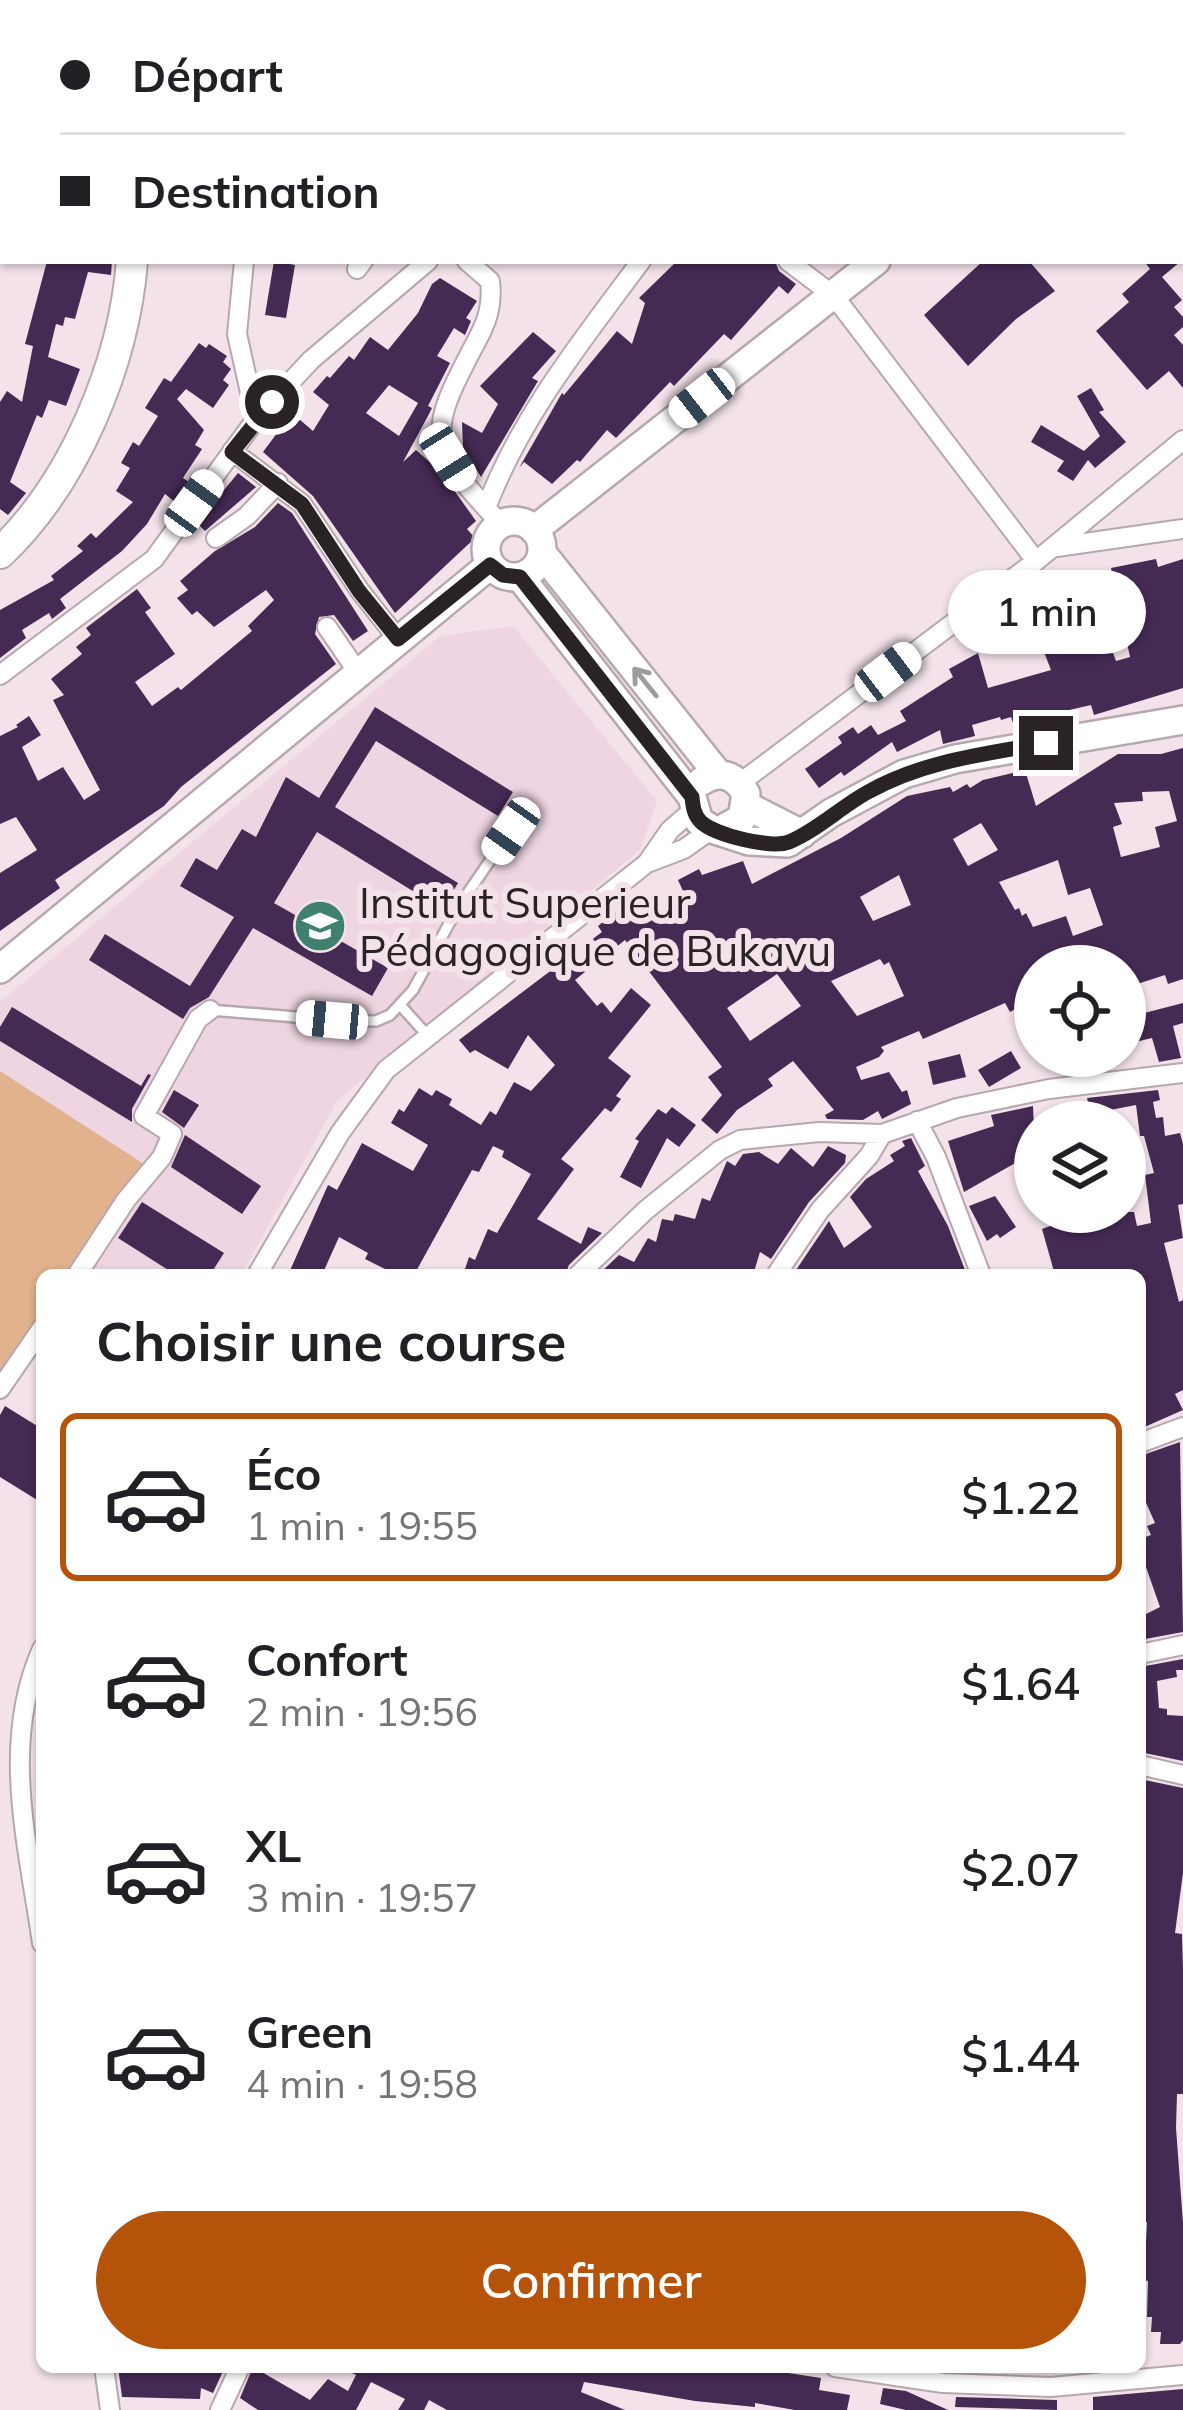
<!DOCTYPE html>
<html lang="fr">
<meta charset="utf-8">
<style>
:root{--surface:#fff;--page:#f2f2f2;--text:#202124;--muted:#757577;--line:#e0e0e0;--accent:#b45309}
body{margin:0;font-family:Mulish,sans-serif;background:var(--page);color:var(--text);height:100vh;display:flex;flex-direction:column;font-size:45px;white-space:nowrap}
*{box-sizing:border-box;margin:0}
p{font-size:39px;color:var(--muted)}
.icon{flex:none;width:66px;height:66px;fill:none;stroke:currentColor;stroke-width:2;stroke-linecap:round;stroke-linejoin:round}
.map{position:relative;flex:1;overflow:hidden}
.panel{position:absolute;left:36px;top:1269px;width:1110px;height:1104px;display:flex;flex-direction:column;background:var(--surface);border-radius:18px;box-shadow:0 3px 9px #0004}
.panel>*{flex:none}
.banner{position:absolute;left:0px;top:0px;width:1185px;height:264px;box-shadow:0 3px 9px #0004;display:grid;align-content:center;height:264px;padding:0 60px;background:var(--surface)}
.fabs{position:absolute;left:1014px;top:945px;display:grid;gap:24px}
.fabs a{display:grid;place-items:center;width:132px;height:132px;border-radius:50%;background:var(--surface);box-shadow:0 3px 9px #0004;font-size:60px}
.end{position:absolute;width:54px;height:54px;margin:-27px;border:15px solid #292326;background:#fff;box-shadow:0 0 0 6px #fff}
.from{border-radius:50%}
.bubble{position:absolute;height:84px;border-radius:42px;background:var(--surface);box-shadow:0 3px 9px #0004;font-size:39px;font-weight:600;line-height:84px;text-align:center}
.car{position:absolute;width:36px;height:72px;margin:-36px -18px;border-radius:15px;box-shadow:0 0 9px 3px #0007;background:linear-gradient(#fff 24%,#345 0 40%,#fff 0 76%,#345 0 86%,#fff 0)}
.banner b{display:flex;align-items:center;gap:42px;height:114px;font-size:45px}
.banner b+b{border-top:3px solid var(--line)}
.banner i{width:30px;height:30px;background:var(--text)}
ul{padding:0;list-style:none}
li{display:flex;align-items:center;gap:36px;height:168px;margin:0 24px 18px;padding:0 36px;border:6px solid transparent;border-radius:18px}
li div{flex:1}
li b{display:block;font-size:45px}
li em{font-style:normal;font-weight:600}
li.selected{border-color:var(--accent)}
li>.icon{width:108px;height:108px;stroke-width:1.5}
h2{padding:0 60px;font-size:54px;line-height:144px}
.button{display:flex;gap:24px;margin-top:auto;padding:24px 60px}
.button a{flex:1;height:138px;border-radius:72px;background:var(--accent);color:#fff;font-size:48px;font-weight:600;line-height:138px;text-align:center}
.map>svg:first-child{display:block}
.built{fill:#eed5e1}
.green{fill:#e2b18d}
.building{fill:#452a54;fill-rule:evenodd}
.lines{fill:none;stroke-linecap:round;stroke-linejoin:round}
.lane-casing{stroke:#b7a7af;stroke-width:14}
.street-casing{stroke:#b7a7af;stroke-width:22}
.secondary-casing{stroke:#b7a7af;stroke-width:32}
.primary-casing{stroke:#b7a7af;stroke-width:34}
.lane{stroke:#fff;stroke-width:9}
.street{stroke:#fff;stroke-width:18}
.secondary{stroke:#fff;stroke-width:27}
.primary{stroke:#fff;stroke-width:30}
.oneway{stroke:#9f9c9d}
.route{stroke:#292326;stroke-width:15}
.labels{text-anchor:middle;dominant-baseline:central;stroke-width:12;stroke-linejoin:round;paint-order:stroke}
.poi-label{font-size:42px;fill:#292326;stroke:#f3e2ea;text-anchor:start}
</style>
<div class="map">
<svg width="1183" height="2410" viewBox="0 0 1183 2410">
<rect width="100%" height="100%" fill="#f3e2ea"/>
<path class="built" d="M513,626l144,175 -17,49 -303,251 -96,174h-168l71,-111 -144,-93v-69l440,-366z"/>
<path class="green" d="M0,1071l144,93 -71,111h-31v48l-42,64z"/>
<path class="building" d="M47,261h65l-1,14 -23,-3 -13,47 -10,-2 -2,9 -7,-2 -8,33 32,12 -14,37 -17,-6 -7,18 -5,-3 -27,67 16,11 -18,22 -8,-6v-107l7,-11 15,11 11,-56 -8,-2z
M274,261l21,4 -9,53 -21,-3z
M677,261h98l4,10 17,13 -8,10 -9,-8 -48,54 -7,-6 -50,52 -4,-4 -54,56 -9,-8 -27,32 -3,-2 -25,24 -28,-22 -5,6 43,-75 2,2 53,-64 15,13 13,-41 -6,-5z
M983,261h46l26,30 -39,28 -48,47 -44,-51z
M1144,261h37l-19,16 20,23 -8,7 9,10v10l-9,8 9,10v43l-14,-17 -22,19 -51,-59 33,-29 -7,-8 28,-25z
M440,278l37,23 -11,17 5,3 -6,14 -11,-7 -17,28 13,7 -22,43 4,2 -3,6 -26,48 13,-12 25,22 35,49 -9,8 8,9 -80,75 -82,-117 -50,-44 29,-39 21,18 16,-26 -16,-13 14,-16 3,2 19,-22 5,4 16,-23 18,13 30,-37 14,-29zM389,385l29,18 -19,33 -33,-23z
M533,332l23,19 -24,27 6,3 -57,96 -18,-28 -1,-27 20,11 16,-29 -18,-18z
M199,343l7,5 3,-4 18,12 -4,6 8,7 -8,11 6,5 -16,23 -27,-19 -9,10 27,31 -9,15 7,4 -19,29 6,4 -14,20 -10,-8 -18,30 -25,27 -62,48 6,9 -14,11 -3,-6 -27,17 4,8 -26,20v-48l54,-30 -3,-4 32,-25 -6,-5 14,-13 5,5 37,-36 -17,-11 14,-23 -9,-5 12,-21 6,4 19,-30 -13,-8 19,-30 7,4z
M1091,388l13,22 -5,2 27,30 -31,26 -7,-8 -15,21 -16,-10 7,-10 -33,-19 10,-17 43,26 16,-15 -23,-40z
M238,473l18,14 -51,44 -8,-8z
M278,503l14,10 76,118 -15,10 -19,-26 -15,2 -4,17 21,30 -155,123 -17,19 -109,74 5,8 -60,43v-58l37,-23 -21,-33 -16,7v-88l18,-9 -2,-2 13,-9 12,19 -19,12 16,34 25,-14 21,33 16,-10 -47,-90 11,-5 -13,-16 31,-25 -6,-7 15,-12 -5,-7 51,-39 14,19 -6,4 30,42 -40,28 17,24 26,-19 3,3 71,-59 -4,-5 26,-26 -8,-10 -52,37 -17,-16 -5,4 -15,-17 11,-8 -8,-9 35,-30 40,-24z
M1156,559l2,8 25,-8v129l-89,27 -3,-10 -78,18 -2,-6 -10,3 -1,-3 -28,8 3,11 -32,8 -3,-14 -43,22 -5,-10 -48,34 -3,-4 -22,16 -14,-19 37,-26 -4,-6 15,-10 5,7 13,-9 7,10 28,-14 -6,-10 53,-34 -4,-8 29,-16 10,35 63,-18 -17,-44 -14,9 -9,-14 16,-13 33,-13 -2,-6 28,-10 30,82 14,-4 -19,-89z
M375,707l138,85 -15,24 -122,-75 -41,66 123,76 -16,26 -125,-77 -43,71 114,65 -16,28 -119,-68 -44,69 -19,11 -7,11 -94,-59 16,-26 85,52 44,-69 -54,-31 16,-28 21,12 25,-41 14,8 30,-60 33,21z
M1183,748v231l-15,5 -3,-9 -40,13v-22h-90v31l-25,15 -5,-9 -82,36 -4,-8 -38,16 3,4 -5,6 -23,10 5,13 28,-8 13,20 5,-2 4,14 -29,15 -4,-8 -15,9 -36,-1 -2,-4 9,-5 -41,-49 -25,18 5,7 -36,24 -20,24 -16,-14 21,-25 -14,-18 14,-10 -97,-127 -50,40 22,26 5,-4 9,11 20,-25 20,17 -43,53 23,18 -15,20 5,3 -10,13 -6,-4 -44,51 13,10 -37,50 44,25 7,-17 14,6 -33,32 -4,10h-102l6,-18 6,3 13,-31 9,4 34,-59 -29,-17 2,-6 -11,-5 -14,26 -7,-2 -58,105 -29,-6 -20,-10 3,-6 -29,-16 -17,38h-34l40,-90 9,5 25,-47 51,28 15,-26 -37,-22 8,-14 5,3 15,-24 13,8 4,-6 16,9 -3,6 32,20 9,-14 6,4 18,-33 17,9 24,-26 -27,-30 -20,34 -33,-19 -5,3 -11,-13 143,-108 -4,-6 23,-19 10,12 52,-28 -5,-11 21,-11 3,6 41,-14 9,23 89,-46 66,-42 43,-9 3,5 14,-8 3,4 13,-8 42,-10 11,36 82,-52h43zM1169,791l8,30 -22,6 5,20 -39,10 -8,-30 9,-3 -8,-21 29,-2 -1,-9zM981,823l17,27 -30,16 -15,-27zM1058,860l10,35 22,-7 13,37 -30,11 -7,-20 -33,11 -7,-14 -4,3 -3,-8 -4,2 -16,-28zM899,875l12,30 -38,16 -13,-24zM880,959l4,6 5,-3 15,34 -47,20 -26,-35zM777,974l24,32 -51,35 -23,-33z
M1183,1003v20l-10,3 8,32 -22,4 -7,-24 -21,5 -6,-25z
M12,1007l129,79 7,-12 3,1 -19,34v13l-132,-81v-14z
M1011,1051l10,17 -32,19 -11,-17z
M960,1054l6,23 -33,8 -5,-23z
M174,1090l25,15 -15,23 -22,-16z
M1158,1090l2,10 -7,2 3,16 7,-1 2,19 15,-3 3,11v60l-5,1 5,33 -19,5 15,59 4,-2v90l-8,4 8,16 -43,19v-154h-85l-13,-46 25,-9 3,7 38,-15h26l3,14 14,-3 -6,-48 9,-2 -10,-37h-4l-4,-31 -31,6 3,11h-60v-9l41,-6 -2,-9z
M1033,1106l2,46 -71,40 -16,-51 46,-15 -3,-11z
M672,1107l24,18 -17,22 -12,-9 -26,50 -21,-11 19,-36 -4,-2 23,-30 8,5z
M185,1135l76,51 -19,28 -71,-47z
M911,1138l14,28 -7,5 30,55 19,49 -173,-2 35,-52 15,27 28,-21 -22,-30 16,-18 28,-18 -4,-6 15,-9 -3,-5z
M828,1146l18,9 -1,8 -36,39 -38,57 -11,-7 -7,23h-155l21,-20 15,7 14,-24 8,4 6,-23 11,2 2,-7 20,5 7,-21 8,3 17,-40 8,5 8,-12 16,-2 19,12 13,-16 22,19z
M995,1196l21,31 -16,11 -3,-4 -10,7 -18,-35z
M142,1202l82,51 -14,22h-34l-58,-37z
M5,1406l37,23v74l-42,-26v-62z
M1180,1442l3,190 -43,8v-23l20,-10 -20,-57v-11l11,-4 -4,-9 8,-3 -15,-34v-33z
M1183,1659v11h-7l1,7 -20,4 2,27 8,1v6l16,1v45l-43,-9v-85z
M1140,1779l43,9v85l-8,60 7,1 1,35v125h-6l-1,34 7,95v117l-3,4h-20l1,-12h-10l1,-15h-5l1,-36 -4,-1 3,-58h-5l-1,-48 -1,-120 5,-54 -5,-1 5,-43h-5z
M118,2367h25v5l21,-4 51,5 1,-6h9l-12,26 -12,-5 -1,11 -78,-2z
M253,2367l57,33 18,-21 20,12 8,-16 -16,-8h249l23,5 2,-5h134l73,11 -2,12 31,5 -3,15h-52l-40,-7v4l-60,-6 -111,-19 -3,10 44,18h-178l-18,-10 -5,10h-26l7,-11 -34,-17 -15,28h-98l-18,-12z
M883,2388l23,3 42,19h-42l-26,-6z
M1183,2389v21h-90v-13z
M956,2397l101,3v10l-102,-3z"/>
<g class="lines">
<g class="lane-casing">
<path id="lane" d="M401,1006l27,30
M210,1010l122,10 44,1 14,-6 23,-25 44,-81 53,-78"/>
</g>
<g class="street-casing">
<path id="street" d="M454,0l4,3
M615,0v3
M304,3l1,-3
M785,3l2,-3
M1182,31h1
M244,261l-7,73 19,85
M467,261l23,20c3,25 -3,41 -15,63 -49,92 -48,101 25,179
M788,261l46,35 202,265
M357,269l6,-8
M232,451l70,53 58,87 38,48
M486,508c36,-94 96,-167 155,-247
M216,538l31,-22 31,-33
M1057,547l126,-18
M327,627l30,44
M0,675l154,-116 102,-140 55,-59 117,-99
M740,783l296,-222 147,-121
M647,863l23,-33 23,-20
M917,1121l19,36 45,118
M77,1275l49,-75 36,-43 10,-23 -28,-18 54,-97 12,-9
M257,1275l83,-142 46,-63 261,-207 37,-14 28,-20
M578,1275l68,-65 74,-60 20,-10 79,-8 63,2 75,-26 92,-19 134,-16
M776,1275l44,-65 49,-54 13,-22
M0,1389l42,-61
M1140,1443l43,-16
M42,1649c-42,95 -14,195 0,294
M1140,1654l43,-9
M1140,1765l43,10
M104,2367l6,43
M835,2367l108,16 108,4 132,-12
M220,2410l20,-43"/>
</g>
<g class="secondary-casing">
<path id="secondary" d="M1101,0v3
M486 549a28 28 0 1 1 56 0a28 28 0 1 1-56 0Z
M534,530l342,-269
M542,553l176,221
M520,577l172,220 7,24 13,8 37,12 39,2 43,-30 73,-39 51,-15 228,-39
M702,781c19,-12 34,-5 44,13l-4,24 -21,12
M747,806l55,28
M0,969l490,-404"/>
</g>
<g class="primary-casing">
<path id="primary" d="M150,3l1,-3
M0,553c75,-71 124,-190 132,-292"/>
</g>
<use href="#lane" class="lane"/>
<use href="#street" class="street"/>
<use href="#secondary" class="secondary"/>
<use href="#primary" class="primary"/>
</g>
<defs><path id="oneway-shaft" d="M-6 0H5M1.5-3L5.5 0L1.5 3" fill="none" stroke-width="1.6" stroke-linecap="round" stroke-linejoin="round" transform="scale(3)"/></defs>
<use class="oneway" href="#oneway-shaft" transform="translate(645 682) rotate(-129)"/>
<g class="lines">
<path class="route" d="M272,402l-40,50 70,52 57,87 39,48 92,-74 13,10 17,2 172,220c1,10 2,18 9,25 14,13 70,27 88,20 27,-11 53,-36 79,-50 55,-31 116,-38 178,-49"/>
</g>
<defs>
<g id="school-disc" transform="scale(2.7)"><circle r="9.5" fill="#40806e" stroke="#f3e2ea"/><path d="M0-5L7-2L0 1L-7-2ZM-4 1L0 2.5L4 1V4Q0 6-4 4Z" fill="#fff"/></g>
</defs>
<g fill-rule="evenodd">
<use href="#school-disc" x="320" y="926"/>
</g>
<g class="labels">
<g class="poi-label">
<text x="359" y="902">Institut Superieur<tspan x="359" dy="48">Pédagogique de Bukavu</tspan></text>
</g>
</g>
</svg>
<div class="fabs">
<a><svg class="icon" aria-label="locate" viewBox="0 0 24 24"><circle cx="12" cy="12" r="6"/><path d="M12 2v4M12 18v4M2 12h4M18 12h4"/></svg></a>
<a><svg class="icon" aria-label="layers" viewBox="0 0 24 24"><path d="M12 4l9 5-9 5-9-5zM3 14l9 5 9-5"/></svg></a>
</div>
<i class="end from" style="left:272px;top:402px"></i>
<i class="end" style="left:1046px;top:743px"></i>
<div class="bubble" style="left:948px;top:570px;width:198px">1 min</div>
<i class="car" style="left:702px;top:398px;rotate:232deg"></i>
<i class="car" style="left:448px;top:457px;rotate:148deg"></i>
<i class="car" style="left:194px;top:503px;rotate:36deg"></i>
<i class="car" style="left:888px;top:672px;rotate:53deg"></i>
<i class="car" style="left:511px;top:831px;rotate:215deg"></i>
<i class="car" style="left:332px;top:1020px;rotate:275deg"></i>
<div class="banner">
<b><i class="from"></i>Départ</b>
<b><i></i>Destination</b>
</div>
<section class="panel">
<h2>Choisir une course</h2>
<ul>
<li class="selected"><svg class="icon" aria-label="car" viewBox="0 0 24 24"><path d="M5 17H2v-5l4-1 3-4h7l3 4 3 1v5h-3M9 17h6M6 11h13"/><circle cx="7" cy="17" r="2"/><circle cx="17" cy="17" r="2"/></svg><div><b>Éco</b><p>1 min · 19:55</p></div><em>$1.22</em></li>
<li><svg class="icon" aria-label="car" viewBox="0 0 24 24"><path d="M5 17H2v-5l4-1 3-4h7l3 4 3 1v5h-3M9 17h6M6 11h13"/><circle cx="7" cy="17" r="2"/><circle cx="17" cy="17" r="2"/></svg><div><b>Confort</b><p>2 min · 19:56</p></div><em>$1.64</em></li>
<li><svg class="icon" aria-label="car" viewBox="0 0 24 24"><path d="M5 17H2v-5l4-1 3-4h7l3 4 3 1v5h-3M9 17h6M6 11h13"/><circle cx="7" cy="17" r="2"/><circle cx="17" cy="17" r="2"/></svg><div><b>XL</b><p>3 min · 19:57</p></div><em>$2.07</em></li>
<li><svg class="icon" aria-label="car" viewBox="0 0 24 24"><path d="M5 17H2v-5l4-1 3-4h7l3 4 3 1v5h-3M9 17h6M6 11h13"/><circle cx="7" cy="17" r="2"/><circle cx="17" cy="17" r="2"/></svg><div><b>Green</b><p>4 min · 19:58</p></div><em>$1.44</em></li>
</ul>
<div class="button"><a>Confirmer</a></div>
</section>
</div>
